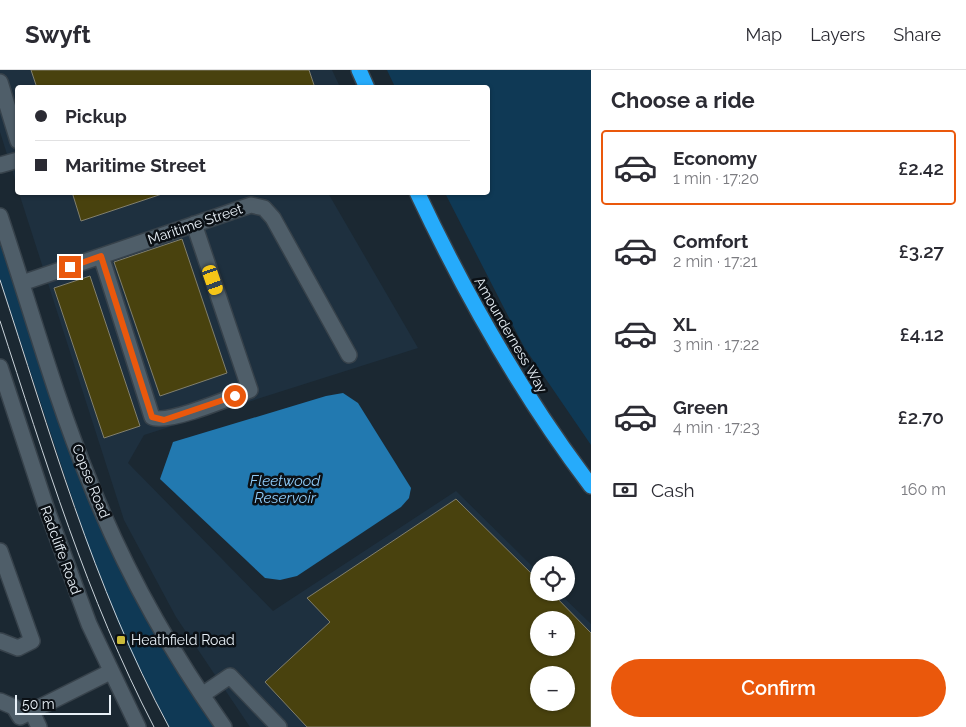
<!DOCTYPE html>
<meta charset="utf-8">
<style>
:root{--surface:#fff;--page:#f7f7f7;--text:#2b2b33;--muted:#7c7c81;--line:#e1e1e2;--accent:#ea580c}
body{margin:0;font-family:Raleway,sans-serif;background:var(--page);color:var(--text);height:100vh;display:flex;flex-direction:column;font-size:19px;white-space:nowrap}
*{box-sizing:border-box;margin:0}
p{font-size:16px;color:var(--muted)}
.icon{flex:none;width:28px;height:28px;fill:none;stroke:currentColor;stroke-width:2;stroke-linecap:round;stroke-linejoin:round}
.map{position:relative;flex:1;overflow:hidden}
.panel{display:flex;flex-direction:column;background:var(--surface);width:375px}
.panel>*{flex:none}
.banner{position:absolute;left:15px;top:15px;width:475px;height:110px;border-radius:5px;box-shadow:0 1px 4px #0004;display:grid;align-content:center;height:110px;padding:0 20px;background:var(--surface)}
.tools{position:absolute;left:530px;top:486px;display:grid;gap:10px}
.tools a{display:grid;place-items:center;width:45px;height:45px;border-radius:50%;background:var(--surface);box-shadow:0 1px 4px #0004;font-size:25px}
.scale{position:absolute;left:15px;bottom:12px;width:96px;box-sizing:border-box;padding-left:5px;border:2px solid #e8f0f7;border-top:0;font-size:14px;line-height:18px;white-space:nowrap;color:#e8f0f7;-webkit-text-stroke:4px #0b1015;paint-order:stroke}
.end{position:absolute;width:22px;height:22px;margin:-11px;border:6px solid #ea580c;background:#fff;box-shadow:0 0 0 2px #fff}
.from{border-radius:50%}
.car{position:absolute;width:15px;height:30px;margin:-15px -8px;border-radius:6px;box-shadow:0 0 4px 1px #0007;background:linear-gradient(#f5c518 24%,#345 0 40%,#f5c518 0 76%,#345 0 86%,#f5c518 0)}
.banner b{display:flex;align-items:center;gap:18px;height:48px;font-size:19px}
.banner b+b{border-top:1px solid var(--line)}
.banner i{width:12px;height:12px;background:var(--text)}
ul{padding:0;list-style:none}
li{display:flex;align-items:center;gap:15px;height:75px;margin:0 10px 8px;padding:0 10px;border:2px solid transparent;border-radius:5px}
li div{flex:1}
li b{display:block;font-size:19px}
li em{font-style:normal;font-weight:600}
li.current{border-color:var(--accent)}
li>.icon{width:45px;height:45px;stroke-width:1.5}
h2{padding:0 20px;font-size:22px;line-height:60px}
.pay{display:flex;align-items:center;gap:12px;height:55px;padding:0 20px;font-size:19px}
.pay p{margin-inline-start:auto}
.cta{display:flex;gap:10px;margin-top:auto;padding:10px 20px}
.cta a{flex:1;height:58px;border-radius:30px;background:var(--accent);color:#fff;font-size:20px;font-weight:600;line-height:58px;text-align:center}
header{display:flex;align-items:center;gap:30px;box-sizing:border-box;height:70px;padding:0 25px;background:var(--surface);border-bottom:1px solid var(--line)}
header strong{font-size:24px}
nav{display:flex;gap:28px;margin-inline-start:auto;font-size:18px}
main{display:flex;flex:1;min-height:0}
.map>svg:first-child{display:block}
.built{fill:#1e303f;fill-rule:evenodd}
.green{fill:#0f3955}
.water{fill:#2279b0}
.building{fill:#49420e;stroke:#817f6d;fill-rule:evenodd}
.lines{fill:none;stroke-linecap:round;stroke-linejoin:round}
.minor-casing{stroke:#37424b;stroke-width:18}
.highway-casing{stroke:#37424b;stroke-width:18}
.minor{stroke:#4f5e69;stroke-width:15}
.highway{stroke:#26abfb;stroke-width:15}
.tram{stroke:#c9d2d9;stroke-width:1}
.route{stroke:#ea580c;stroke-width:6}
.poi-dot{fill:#caba3a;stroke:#0b1015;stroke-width:2}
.labels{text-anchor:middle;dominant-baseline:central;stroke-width:5;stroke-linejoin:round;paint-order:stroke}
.street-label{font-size:14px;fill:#e8f0f7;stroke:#0b1015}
.poi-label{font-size:14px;fill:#e8f0f7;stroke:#0b1015;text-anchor:start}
.water-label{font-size:15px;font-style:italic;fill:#8fcaf6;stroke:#0b1015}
</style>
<header>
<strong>Swyft</strong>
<nav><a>Map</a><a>Layers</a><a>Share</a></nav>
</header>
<main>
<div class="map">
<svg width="591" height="657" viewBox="0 0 591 657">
<rect width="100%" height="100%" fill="#1b2832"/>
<path class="built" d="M0,0h332l8,17 -322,1 -1,98 -17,-54z
M19,123h309l90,155 -274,87 -16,28 145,148 183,-120 83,82v19l20,1 32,31v103h-341l-74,-110 -52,-97zM539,550h27v28h-27zM539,605h27v27h-27z"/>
<path class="green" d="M387,0h204v375l-67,-98 -79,-154 43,-1v-104l-93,-1z
M0,174c46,138 89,279 164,405 10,16 25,30 36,44 9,11 16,23 24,34h-55l-43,-85 -38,-96 -88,-266z"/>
<path class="water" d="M343,323l15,10 53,85 -2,10 -8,9 -104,69 -17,4 -15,-2 -105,-99 13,-37 153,-46z"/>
<path class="building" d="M31,0h278l6,18h-278z
M72,122h96l-87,29z
M182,169l45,134 -67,23 -46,-134z
M90,206l50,150 -36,12 -50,-150z
M456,429l83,82v11h12l40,41v94h-284l-42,-45 65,-60 -23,-24zM539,550h27v28h-27zM539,605h27v27h-27z"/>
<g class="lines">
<g class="minor-casing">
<path id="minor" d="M0,12l18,59
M0,95l18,-5
M0,146c30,90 55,182 91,269 34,86 80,167 133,242
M101,186l51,161c14,8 80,-20 98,-27l-56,-166
M22,213l229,-78 13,3 9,10 76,137
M0,297l47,143 42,114 49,103
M0,481l32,90 -14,7 -18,-7
M202,625l28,-19 49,51
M0,631l14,6 6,10
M32,642l7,15
M20,647l90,-45"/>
</g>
<g class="highway-casing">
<path id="highway" d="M359,0l8,18
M417,122c49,104 105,203 174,294"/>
</g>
<use href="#minor" class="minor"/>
<use href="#highway" class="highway"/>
<path class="tram" d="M0,210c50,152 93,306 169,447
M0,251c45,138 87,277 154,406"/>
</g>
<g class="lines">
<path class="route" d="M70,197l31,-11 51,161 12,3 71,-24"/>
</g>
<rect class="poi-dot" x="116" y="565" width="10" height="10" rx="2.5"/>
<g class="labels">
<g class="street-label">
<text transform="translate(195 154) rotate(-19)">Maritime Street</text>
<text transform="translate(511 265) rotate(60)">Amounderness Way</text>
<text transform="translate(91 411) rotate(68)">Copse Road</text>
<text transform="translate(61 480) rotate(70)">Radcliffe Road</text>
</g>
<g class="poi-label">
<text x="131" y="570">Heathfield Road</text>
</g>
<g class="water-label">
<text x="285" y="411">Fleetwood<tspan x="285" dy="17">Reservoir</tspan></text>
</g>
</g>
</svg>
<div class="tools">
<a><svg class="icon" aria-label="locate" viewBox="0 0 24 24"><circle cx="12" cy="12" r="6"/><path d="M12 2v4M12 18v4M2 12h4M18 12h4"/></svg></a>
<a>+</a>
<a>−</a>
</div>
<div class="scale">50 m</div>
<i class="end from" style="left:235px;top:326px"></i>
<i class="end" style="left:70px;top:197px"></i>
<i class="car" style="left:213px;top:210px;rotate:161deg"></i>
<div class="banner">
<b><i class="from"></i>Pickup</b>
<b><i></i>Maritime Street</b>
</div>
</div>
<section class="panel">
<h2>Choose a ride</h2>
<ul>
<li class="current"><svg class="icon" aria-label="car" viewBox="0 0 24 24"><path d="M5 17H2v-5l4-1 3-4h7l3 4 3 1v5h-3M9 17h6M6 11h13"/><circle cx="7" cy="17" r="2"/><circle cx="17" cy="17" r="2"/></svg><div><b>Economy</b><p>1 min · 17:20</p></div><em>£2.42</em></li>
<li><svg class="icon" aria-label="car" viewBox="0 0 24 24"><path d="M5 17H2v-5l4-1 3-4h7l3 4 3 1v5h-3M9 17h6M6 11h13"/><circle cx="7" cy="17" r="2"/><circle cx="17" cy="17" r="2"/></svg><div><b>Comfort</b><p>2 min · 17:21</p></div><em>£3.27</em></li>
<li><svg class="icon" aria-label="car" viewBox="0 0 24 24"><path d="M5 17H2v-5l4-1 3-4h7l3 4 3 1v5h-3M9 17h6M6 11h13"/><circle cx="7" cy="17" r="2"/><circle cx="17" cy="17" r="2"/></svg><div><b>XL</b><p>3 min · 17:22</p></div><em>£4.12</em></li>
<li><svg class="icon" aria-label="car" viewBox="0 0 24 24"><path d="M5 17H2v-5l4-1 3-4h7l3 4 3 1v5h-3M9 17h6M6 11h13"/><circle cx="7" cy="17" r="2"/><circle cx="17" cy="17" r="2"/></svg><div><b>Green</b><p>4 min · 17:23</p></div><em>£2.70</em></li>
</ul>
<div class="pay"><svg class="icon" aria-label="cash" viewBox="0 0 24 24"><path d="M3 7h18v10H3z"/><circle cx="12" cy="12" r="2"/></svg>Cash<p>160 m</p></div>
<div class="cta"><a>Confirm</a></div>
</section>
</main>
